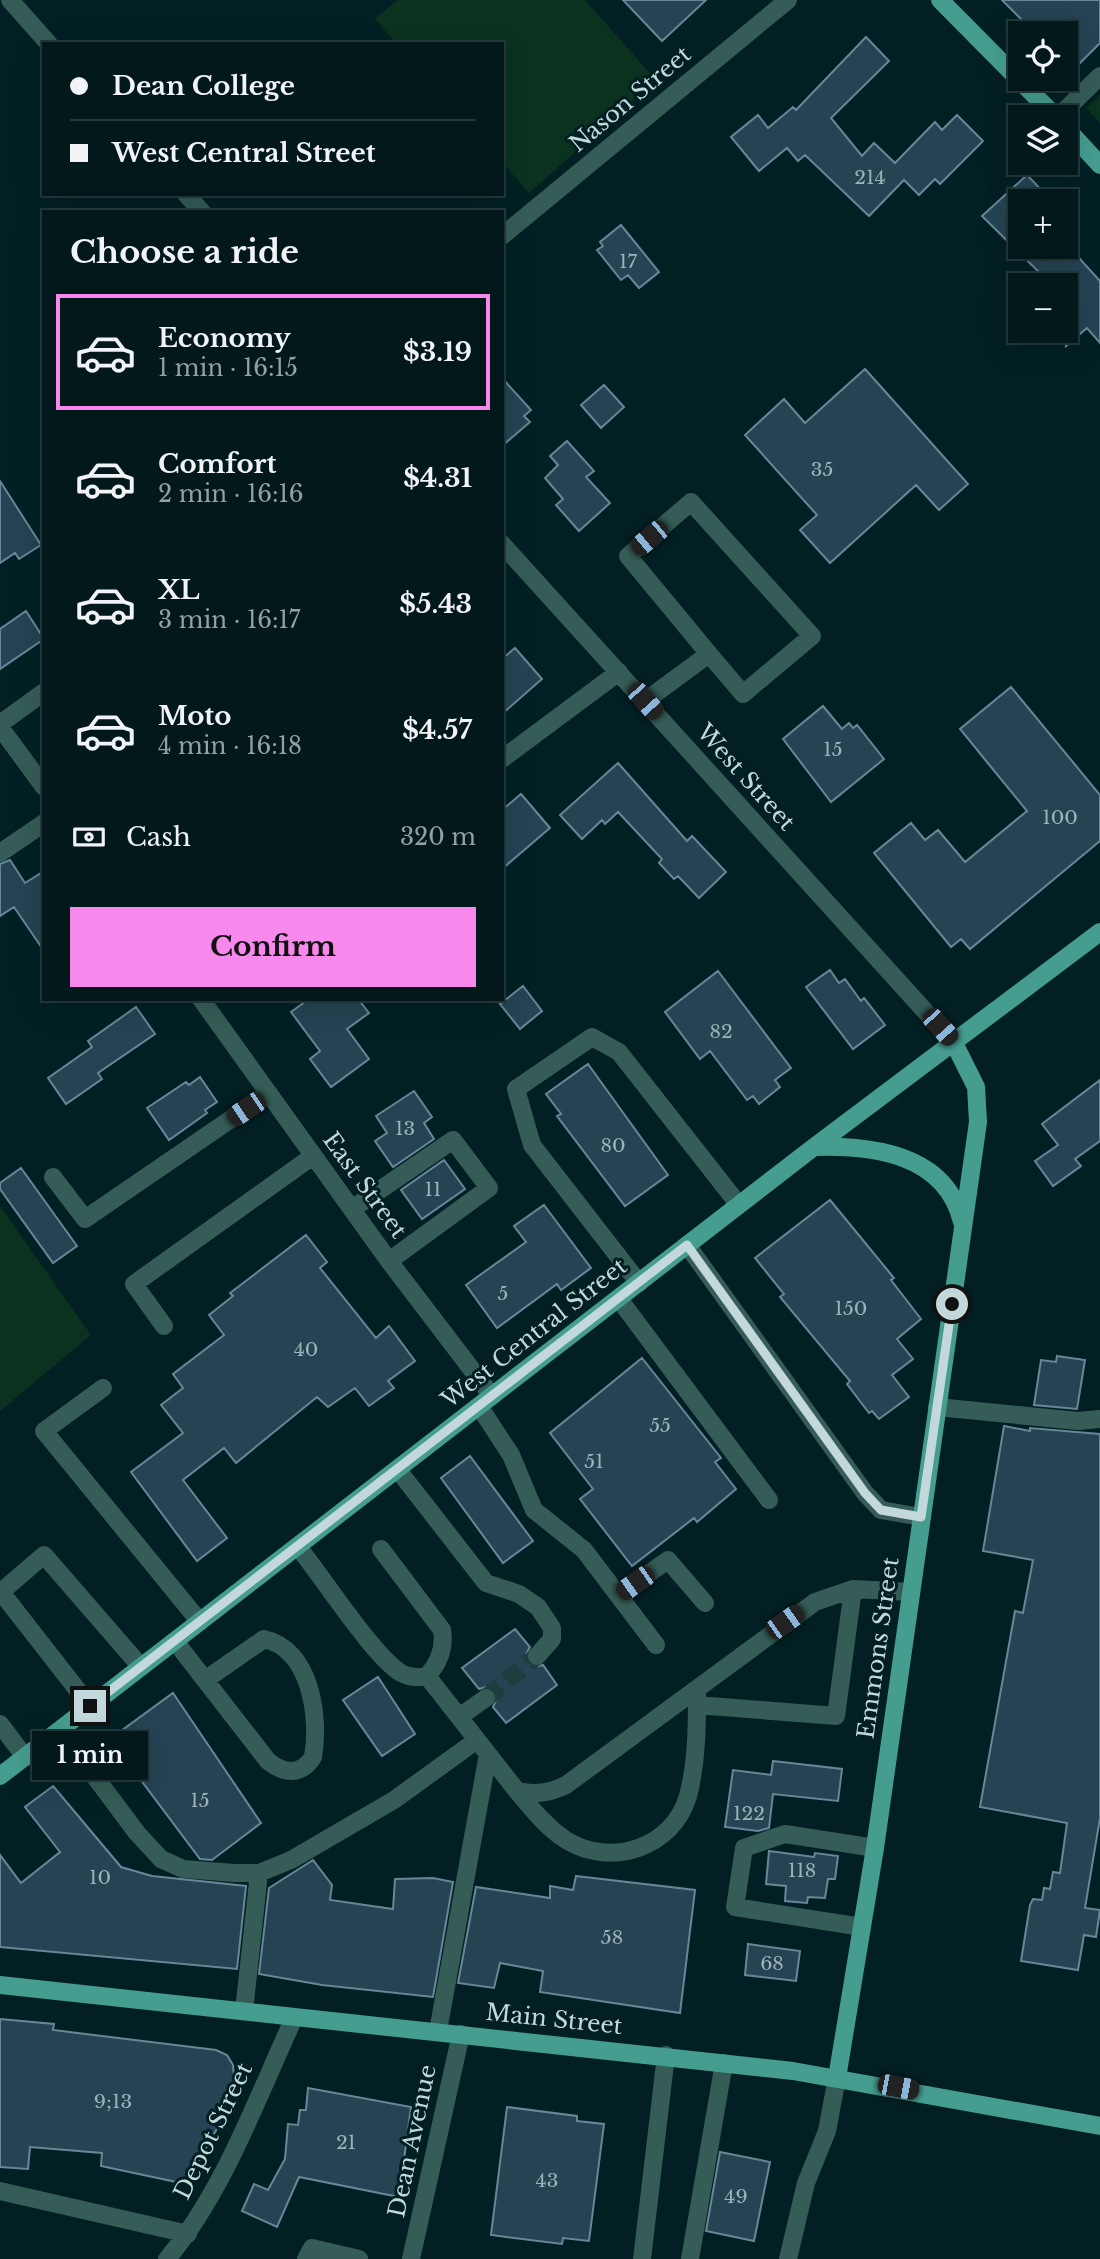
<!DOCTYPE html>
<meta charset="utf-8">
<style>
:root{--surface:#02181b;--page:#102528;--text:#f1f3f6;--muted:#96a0a3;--line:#23373a;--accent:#f788ec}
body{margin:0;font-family:"Libre Baskerville",serif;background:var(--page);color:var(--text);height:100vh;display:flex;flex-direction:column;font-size:26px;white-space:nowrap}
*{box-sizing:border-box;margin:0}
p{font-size:23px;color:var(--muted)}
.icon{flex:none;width:38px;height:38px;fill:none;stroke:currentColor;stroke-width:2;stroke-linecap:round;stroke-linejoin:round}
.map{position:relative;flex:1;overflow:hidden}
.drawer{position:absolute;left:42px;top:210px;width:462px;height:791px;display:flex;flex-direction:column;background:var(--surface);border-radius:0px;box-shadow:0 7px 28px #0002,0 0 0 2px var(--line)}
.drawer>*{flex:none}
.top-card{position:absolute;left:42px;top:42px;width:462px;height:154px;border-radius:0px;box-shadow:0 7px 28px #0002,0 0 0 2px var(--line);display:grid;align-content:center;height:154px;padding:0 28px;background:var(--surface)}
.buttons{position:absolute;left:1008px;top:21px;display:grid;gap:14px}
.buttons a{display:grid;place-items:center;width:70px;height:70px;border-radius:0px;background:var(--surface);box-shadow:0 7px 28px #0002,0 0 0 2px var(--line);font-size:35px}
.end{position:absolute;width:32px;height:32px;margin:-16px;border:9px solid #c3d8db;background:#111;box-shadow:0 0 0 4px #111}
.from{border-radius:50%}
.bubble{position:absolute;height:49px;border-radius:0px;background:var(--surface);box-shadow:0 7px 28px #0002,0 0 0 2px var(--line);font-size:23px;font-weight:700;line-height:49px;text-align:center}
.car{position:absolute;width:21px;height:42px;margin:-21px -10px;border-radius:9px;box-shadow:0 0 5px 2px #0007;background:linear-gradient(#222 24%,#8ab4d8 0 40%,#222 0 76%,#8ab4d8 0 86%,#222 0)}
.top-card b{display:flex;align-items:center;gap:24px;height:66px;font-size:26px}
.top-card b+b{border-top:2px solid var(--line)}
.top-card i{width:18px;height:18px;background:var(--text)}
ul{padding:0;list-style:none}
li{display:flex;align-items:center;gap:21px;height:116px;margin:0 14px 10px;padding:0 14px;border:4px solid transparent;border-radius:0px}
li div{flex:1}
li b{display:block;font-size:26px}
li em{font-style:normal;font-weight:700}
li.on{border-color:var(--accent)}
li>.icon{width:63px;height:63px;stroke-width:1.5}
h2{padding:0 28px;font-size:32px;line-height:84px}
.pay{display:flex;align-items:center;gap:18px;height:77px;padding:0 28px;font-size:26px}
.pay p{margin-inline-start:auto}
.primary-button{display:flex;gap:14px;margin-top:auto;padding:14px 28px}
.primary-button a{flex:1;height:80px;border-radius:0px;background:var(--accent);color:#111;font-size:28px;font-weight:700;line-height:80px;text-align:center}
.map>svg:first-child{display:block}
.green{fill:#0a321f}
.building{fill:#254353;stroke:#678799;stroke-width:2}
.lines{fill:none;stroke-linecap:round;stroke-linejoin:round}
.minor-tunnel{stroke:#1f3c3f;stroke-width:18;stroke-dasharray:18 9;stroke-linecap:butt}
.minor{stroke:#355c56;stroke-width:18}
.major{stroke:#459d90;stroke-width:18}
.route{stroke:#c3d8db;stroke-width:9}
.labels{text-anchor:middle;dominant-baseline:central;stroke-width:6;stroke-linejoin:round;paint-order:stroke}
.number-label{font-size:19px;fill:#9cb3b9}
.street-label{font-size:23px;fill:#c3d8db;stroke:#022024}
</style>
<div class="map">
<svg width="1100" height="2259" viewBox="0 0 1100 2259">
<rect width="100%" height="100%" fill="#022024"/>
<path class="green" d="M397,0h188l71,80 -127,113 -27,-31v-118h-105l-22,-25z
M1100,95v28l-14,-15z
M0,1206l91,129 -91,76z"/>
<path class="building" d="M623,0h83l-44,41z
M1002,0h98v43l-23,23 -11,-11v-22h-31z
M866,37l23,24 -58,57 31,38 12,-13 21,20 40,-41 7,8 15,-15 26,26 -43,43 -5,-5 -16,16 -15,-15 -35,36 -64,-61 -7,6 -11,-13 -28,23 -28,-34 27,-22 10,13 25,-21 3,3z
M1027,175l25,26h-32v46h49l31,34v62l-13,-15 -21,18v-61h-14l-70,-69z
M621,225l38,47 -20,16 -11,-13 -7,5 -24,-30 6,-4 -3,-4z
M865,369l103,115 -29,26 -23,-25 -86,78 -30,-33 17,-15 -72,-80 39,-36 21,24z
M502,378l29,32 -7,6 6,6 -28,24z
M604,385l20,22 -23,21 -20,-23z
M567,441l27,30 -8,6 24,26 -31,28 -23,-26 7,-6 -18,-21 13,-13 -8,-9z
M0,481l41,64 -22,14 -4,-6 -15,10z
M26,611l18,28 -44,30v-40z
M515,648l27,31 -40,35v-55z
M1011,687l89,108v46l-130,108 -9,-10 -10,8 -77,-94 37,-30 14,17 13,-10 27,32 62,-51 -67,-82z
M823,706l19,23 7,-6 4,5 4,-3 27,34 -53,43 -48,-63z
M618,763l69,78 5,-5 34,36 -27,26 -21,-22 -4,3 -15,-16 3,-4 -44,-47 -13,12 -3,-4 -20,19 -22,-24z
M521,794l29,34 -48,41v-59z
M10,860l15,23 19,-12v80l-30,-44 -14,9v-52z
M830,970l9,13 6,-4 16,22 3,-3 21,27 -32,24 -47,-62z
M718,971l73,97 -16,12 5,7 -21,17 -6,-8 -6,4 -37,-49 -10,8 -35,-47z
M523,986l19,25 -22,18 -20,-25z
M309,999h49l11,14 -22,16 22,30 -38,28 -21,-28 10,-8 -29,-39z
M136,1007l19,27 -57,39 4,6 -36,25 -18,-26 44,-31 -4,-6z
M588,1064l80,111 -43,31 -68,-90 4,-2 -15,-20z
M200,1077l17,25 -12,8 2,3 -38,27 -22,-32 39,-26 3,3z
M1100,1080v61l-25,18 6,7 -28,20 -18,-25 23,-16 -16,-21z
M414,1091l18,26 -8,6 10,16 -41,28 -18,-26 12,-8 -11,-17z
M444,1160l21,29 -43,30 -21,-29z
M21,1168l56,78 -24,17 -53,-74v-6z
M830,1200l64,78 -3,2 30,39 -24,20 16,20 -21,16 17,22 -30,22 -7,-8 -3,2 -22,-29 3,-3 -70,-84 4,-3 -29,-36z
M544,1205l47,63 -30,22 -4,-6 -60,44 -31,-43 60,-43 -12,-16z
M306,1235l21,27 -7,6 56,70 13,-12 26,35 -27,20 6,7 -25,18 -14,-18 -27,19 -11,-10 -81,66 -12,-15 -41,32 44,58 -30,23 -66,-89 52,-39 -22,-28 22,-17 -10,-14 51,-39 -15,-20 24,-19 -3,-3z
M1057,1356l28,4 -8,49 -43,-4 7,-45 15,2z
M642,1358l79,100 -6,4 21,27 -39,33 -3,-4 -62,48 -52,-67 13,-10 -43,-56z
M1004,1426l26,5v-3l70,6v384l-15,90 15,2 -4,27 -12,-2 -6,35 -57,-9 9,-56 3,-6 9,1 2,-12 6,1 3,-17 7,1 7,-50 -87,-16 35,-196 8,2 10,-53 -50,-9z
M470,1456l63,85 -30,22 -62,-85z
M515,1629l15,18 -4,7 3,10 6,3 8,-2 14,20 -51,38 -13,-16 4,-9 -2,-7 -9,-4 -7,2 -17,-21z
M378,1677l37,57 -33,22 -39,-56z
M173,1693l88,130 -49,37 -12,-1 -90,-120z
M773,1761l69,8 -4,32 -65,-7 -4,34 -11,3 -33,-4 8,-57 38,5z
M53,1786l68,81 31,9 94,10 -9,83 -237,-22v-92l21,28 39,-31 -35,-45z
M769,1851l45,6 1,-4 23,3 -3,23h-7l-3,19 -17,-1 -1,6 -22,-2 1,-15 -20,-2z
M313,1860l19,25 -2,15 63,9 2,-30 38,-1 20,4 -20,115 -111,-12 -63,-11 10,-86z
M576,1876l119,14 -15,123 -140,-21 3,-21 -43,-8 -6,25 -36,-5 18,-96 74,11v-12l23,4z
M748,1944l52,7 -4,30 -51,-6z
M0,2019l54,5 -1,6 163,20 11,5 6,10 1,13 -15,47 -33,59 -85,-18 1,-13 -72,-6 -2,22 -28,-2z
M308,2088l103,19 -12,90 -100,-20 -22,50 -35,-16 12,-27 14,6 17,-31 3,-35 10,1 2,-15h6z
M507,2107l70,9v5l27,3 -15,117 -26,-3 -1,6 -71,-9z
M720,2152l50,10 -16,79 -48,-10z"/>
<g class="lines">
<path class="minor-tunnel" d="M486,1698l51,-42"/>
<path class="minor" d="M10,0l39,44
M1058,117l42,-41
M186,194l16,18
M502,236l286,-236
M502,544l452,499
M645,701l64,-47 34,40 69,-58 -121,-134 -63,54 81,98
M0,724l44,-32
M0,727l44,60
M502,759l117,-87
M0,853l44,-30
M201,999l188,262 103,135
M53,1177l32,42 184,-126
M352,1209l101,-69 36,48 -100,73
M687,1245l178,248 16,17 40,7
M639,1283l-107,-138 -16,-56 76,-52 27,15 120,153
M619,1299l150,201
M164,1326l-30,-42 179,-128
M103,1388l-59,43 156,191
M479,1406l32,49 23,55 50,40 72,95
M937,1407l141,14 22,-2
M398,1470l88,113 33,11 19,13 14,21v11l-15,17
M298,1547c24,29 75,109 103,126 9,5 17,5 26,3l90,115c19,4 32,2 49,-6l249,-183 38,-13 58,3
M381,1549l61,81c3,18 -3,33 -15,46
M618,1595l50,-35 37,43
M264,1639c47,10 56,79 49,118 -12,19 -29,17 -45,4l-63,-81z
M175,1641l30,39
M697,1705l139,11 17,-127
M90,1706l-89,-114 43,-37 97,112
M459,1717l27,-19
M0,1724l25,33
M60,1730l77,103 24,26 22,10 51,4h25l32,-13 103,-60 83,-60
M517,1791c14,17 30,37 49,49 45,28 107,8 122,-44 9,-34 9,-71 9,-106
M862,1927l-127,-20 9,-59 41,-14 90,14
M244,2011l15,-138
M438,2031l50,-277
M0,2191l188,43
M167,2259c56,-66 90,-161 127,-241
M306,2259l6,-11 47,11
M411,2259l50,-225
M642,2259l24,-204
M690,2259l34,-196
M788,2259l18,-76 21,-52 10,-53"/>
<path class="major" d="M940,0l116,117
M1066,128l34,37
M814,1147c59,-2 132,7 148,75
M0,1776l814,-629 286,-215
M0,1985l793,86 307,55
M837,2078l38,-230 103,-726 -2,-35 -22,-44"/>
</g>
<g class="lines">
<path class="route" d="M90,1706l597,-461 178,248 16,17 40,7 31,-213"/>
</g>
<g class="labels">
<g class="number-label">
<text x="870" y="177">214</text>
<text x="628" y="261">17</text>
<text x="822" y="469">35</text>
<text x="833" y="749">15</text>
<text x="1060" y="817">100</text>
<text x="721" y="1031">82</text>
<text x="405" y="1128">13</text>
<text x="613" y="1145">80</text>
<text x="433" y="1189">11</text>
<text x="503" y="1293">5</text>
<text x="851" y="1308">150</text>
<text x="306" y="1349">40</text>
<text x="660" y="1425">55</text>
<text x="594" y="1461">51</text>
<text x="200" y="1800">15</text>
<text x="749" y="1813">122</text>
<text x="802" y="1870">118</text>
<text x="100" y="1877">10</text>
<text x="612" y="1937">58</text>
<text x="772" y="1963">68</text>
<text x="113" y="2101">9;13</text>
<text x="346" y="2142">21</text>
<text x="547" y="2180">43</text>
<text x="736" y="2196">49</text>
</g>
<g class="street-label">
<text transform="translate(630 99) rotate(-40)">Nason Street</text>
<text transform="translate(746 777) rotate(48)">West Street</text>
<text transform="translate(365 1185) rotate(54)">East Street</text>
<text transform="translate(534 1333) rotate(-38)">West Central Street</text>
<text transform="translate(878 1648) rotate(-82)">Emmons Street</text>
<text transform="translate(554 2019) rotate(6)">Main Street</text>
<text transform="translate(213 2131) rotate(-64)">Depot Street</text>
<text transform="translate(412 2141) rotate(-78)">Dean Avenue</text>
</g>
</g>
</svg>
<div class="buttons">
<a><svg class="icon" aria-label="locate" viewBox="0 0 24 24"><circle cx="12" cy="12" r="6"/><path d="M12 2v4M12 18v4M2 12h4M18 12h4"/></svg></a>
<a><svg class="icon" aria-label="layers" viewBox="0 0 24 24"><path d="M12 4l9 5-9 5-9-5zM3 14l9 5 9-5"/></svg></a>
<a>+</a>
<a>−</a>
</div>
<i class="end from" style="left:952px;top:1304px"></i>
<i class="end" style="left:90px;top:1706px"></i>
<div class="bubble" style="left:32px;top:1731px;width:116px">1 min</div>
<i class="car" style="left:649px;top:538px;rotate:230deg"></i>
<i class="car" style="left:645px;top:701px;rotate:138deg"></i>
<i class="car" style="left:940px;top:1027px;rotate:138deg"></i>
<i class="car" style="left:246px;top:1109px;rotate:236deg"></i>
<i class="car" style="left:635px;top:1583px;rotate:235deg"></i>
<i class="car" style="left:785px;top:1622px;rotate:55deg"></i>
<i class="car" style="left:898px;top:2087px;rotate:101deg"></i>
<div class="top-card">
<b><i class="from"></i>Dean College</b>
<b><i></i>West Central Street</b>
</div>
<section class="drawer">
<h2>Choose a ride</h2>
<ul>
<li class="on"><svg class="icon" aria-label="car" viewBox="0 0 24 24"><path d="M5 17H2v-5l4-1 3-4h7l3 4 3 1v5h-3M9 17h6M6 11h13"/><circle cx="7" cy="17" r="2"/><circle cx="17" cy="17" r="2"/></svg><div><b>Economy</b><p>1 min · 16:15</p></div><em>$3.19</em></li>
<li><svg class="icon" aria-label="car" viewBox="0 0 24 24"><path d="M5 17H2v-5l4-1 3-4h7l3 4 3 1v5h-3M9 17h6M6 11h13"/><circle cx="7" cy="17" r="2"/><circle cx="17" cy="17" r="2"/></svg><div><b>Comfort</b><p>2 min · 16:16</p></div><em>$4.31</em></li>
<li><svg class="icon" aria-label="car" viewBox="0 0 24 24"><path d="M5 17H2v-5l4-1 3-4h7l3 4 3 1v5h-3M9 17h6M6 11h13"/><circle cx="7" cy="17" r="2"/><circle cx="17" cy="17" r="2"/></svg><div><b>XL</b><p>3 min · 16:17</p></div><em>$5.43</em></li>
<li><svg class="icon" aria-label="car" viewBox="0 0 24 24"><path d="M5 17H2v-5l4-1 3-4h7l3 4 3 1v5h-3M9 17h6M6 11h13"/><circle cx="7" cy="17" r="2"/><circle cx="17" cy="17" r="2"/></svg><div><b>Moto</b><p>4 min · 16:18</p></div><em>$4.57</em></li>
</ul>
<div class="pay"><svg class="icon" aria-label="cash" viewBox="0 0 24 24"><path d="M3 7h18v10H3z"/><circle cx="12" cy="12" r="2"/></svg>Cash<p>320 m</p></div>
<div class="primary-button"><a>Confirm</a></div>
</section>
</div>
